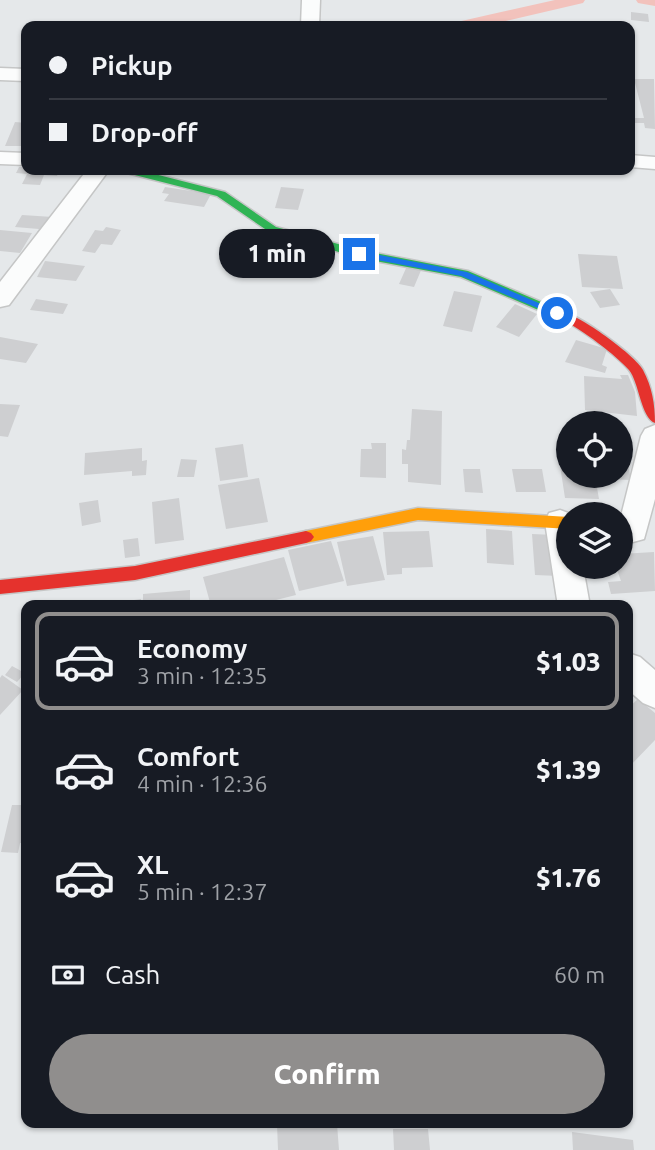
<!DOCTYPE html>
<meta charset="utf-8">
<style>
:root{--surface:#171b24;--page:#242831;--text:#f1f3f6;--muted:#9ea1a6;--line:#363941;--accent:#908e8d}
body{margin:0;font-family:Ubuntu,sans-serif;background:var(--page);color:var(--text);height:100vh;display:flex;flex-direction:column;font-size:26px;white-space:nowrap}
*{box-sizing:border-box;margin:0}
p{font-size:23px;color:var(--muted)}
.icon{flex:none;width:38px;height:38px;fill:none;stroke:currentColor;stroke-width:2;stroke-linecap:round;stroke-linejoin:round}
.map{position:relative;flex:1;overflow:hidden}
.side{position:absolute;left:21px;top:600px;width:612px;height:528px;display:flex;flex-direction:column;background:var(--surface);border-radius:14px;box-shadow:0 2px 5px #0004}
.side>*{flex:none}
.hud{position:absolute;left:21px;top:21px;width:614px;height:154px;border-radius:14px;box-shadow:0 2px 5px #0004;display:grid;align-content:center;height:154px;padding:0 28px;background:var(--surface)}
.fabs{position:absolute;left:556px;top:411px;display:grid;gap:14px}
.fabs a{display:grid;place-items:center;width:77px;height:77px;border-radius:50%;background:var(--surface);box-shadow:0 2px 5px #0004;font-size:35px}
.end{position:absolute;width:32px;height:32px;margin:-16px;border:9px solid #1a73e8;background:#fff;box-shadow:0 0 0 4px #fff}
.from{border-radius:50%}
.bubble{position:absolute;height:49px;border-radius:24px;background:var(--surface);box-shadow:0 2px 5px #0004;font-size:23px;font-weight:800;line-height:49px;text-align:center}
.hud b{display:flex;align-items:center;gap:24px;height:66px;font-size:26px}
.hud b+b{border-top:2px solid var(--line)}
.hud i{width:18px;height:18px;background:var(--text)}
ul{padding:12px 0 0;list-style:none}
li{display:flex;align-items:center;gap:21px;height:98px;margin:0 14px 10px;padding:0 14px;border:4px solid transparent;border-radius:14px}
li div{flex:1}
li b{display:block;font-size:26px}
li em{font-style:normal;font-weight:800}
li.active{border-color:var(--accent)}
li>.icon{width:63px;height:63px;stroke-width:1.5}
.pay{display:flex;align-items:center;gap:18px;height:77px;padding:0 28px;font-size:26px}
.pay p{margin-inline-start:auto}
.primary-button{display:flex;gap:14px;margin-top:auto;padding:14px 28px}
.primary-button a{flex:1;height:80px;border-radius:42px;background:var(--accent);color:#fff;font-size:28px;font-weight:800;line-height:80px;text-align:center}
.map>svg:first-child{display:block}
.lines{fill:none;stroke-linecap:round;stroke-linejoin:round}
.canal{fill:#f2c2bc;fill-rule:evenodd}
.building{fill:#cecfd1}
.street-casing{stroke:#c5c6c6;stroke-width:3}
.fast-casing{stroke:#c5c6c6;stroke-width:3}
.slow-casing{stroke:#c5c6c6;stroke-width:3}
.jam-casing{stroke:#c5c6c6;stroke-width:3}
.street{fill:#fbfcfc;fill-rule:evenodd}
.fast{fill:#30b455;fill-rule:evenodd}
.slow{fill:#ff9f0a;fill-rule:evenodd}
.jam{fill:#e5322d;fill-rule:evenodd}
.route{fill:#1a73e8}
</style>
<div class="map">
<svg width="655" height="1150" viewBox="0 0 655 1150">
<rect width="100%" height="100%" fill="#e5e8ea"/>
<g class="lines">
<path class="canal" d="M555,0h30l-2,3 -99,23h-30l3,-4z
M636,0h19v6l-17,-3z"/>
</g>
<path class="building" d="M631,12l17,2 1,8 -18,-2z
M634,79h20l1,50 -10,-1 -1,-5h-14v-5h14z
M15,122l11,1v23h-21z
M19,167h7v3h33l-2,6 -13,-1 -4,10 -18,-1 5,-10 -11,-1z
M165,187l46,7 -7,13 -40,-6 5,-7 -7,-1z
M281,187l23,2 -6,21 -23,-2z
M22,215l31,2 -7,15h-9l2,-3 -24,-2z
M106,227l15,3 -9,15 -11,-1 -6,9 -13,-2 13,-21 8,1z
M0,230l32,3 -12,20 -20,-2z
M260,231l19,3 -12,28 -15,-2 5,-13 -4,-1z
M578,254l39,2 6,33 -41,-2z
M45,261l40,5 -9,15 -39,-4z
M407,266l15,2 -8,19 -15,-3z
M610,289l10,16 -20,3 -10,-16z
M454,291l28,5 -10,36 -29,-6z
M36,299l32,5 -5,10 -33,-4z
M515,304l22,10 -18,23 -23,-10z
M0,337l38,7 -12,19 -26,-4z
M576,340l31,9 -5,16 5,2 -2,6 -40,-11z
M620,375h8l7,17 2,24 -52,-6 -1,-34 38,3z
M0,404l20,1 -12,32 -8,-1z
M412,409l30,2 -1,74 -33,-3v-18h-6v-15l4,1 1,-10h3z
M371,443h15v35l-26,-1 1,-28h11z
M243,444l5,33 -28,4 -5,-33z
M142,448v13l5,-1 -1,15 -14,1v-5l-48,4 1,-22z
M181,459l16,1 -3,17h-17z
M559,459h10v17h26l4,23 -34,-1z
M621,463h7l3,17 -29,-1v-3h19z
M463,469h17l3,24 -18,-1z
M512,469h30l4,23h-30z
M259,478l9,44 -42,7 -8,-44z
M179,498l5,42 -29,4 -3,-42z
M98,500l3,22 -19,4 -3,-23z
M486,529l26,2 2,34 -27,-2z
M429,531l4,36 -31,1v6l-15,1 -4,-43z
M532,534l23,1 4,41 -24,-1z
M373,536l12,44 -38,6 -10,-44z
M138,538l2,18 -15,2 -2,-18z
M331,541l13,40 -45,10 -11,-41z
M654,552l1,39 -44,3 -3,-12 13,-1 -5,-14h5v-13z
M284,557l12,38 -28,7 1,4h-58l-8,-29z
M190,590v16h-47v-12z
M141,599v7h-28v-3z
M12,666l13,7 -8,9 -12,-7z
M2,675l21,15 -23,25v-37z
M638,699l17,14v27l-27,28v-60z
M12,805h14v38h-6l-2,10 -17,-1z
M277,1124h60l2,26h-61z
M393,1129h35l2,21h-36z
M572,1132l61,8 1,10h-61z"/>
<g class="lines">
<g class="street-casing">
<path id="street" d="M302,0h18l-1,26h-18z
M0,68l26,1v12l-26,-1z
M0,152l26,1v12l-26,-1z
M630,155l25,2v12l-25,-2z
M87,170h22l-100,135 -9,2v-25z
M655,425v74l-11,40 -11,3 -12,-5v-21l20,-80 4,-7z
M560,510l11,4h-2v53h14l7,39h-32l-13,-84 4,-9z
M628,653l12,4 15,13v38l-12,-5 -15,-13z"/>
</g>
<g class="fast-casing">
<path id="fast" d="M122,170h17l86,22 51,35 84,23 108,21 104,44 2,3 -2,3h-8l-103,-44 -102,-19 -91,-27 -51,-35 -94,-24z"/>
</g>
<g class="slow-casing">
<path id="slow" d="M418,508l151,9v12l-151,-9 -112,23 -5,-2 -3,-4 3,-4 5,-2z"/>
</g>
<g class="jam-casing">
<path id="jam" d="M568,314c15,4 68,42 75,56 9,17 12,34 12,53 -14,-5 -16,-41 -26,-53 -12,-14 -49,-42 -65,-49v-6z
M306,531l5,2 3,4 -3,4 -5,2 -171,37 -135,14v-14l135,-14z"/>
</g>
<use href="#street" class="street"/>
<use href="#fast" class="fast"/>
<use href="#slow" class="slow"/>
<use href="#jam" class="jam"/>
</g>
<path class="route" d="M359,251l108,21 95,41 -8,2 -93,-39 -105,-20z"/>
</svg>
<div class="fabs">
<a><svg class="icon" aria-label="locate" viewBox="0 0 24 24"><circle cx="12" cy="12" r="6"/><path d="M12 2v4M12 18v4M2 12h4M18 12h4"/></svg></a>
<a><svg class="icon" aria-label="layers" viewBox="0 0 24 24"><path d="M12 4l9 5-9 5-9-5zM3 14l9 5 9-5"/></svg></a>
</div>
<i class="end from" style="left:557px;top:313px"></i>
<i class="end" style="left:359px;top:254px"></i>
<div class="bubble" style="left:219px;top:229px;width:116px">1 min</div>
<div class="hud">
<b><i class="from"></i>Pickup</b>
<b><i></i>Drop-off</b>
</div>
<section class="side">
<ul>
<li class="active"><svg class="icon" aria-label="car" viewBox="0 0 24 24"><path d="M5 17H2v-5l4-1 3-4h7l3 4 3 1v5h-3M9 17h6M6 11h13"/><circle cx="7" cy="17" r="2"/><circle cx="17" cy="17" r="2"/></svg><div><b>Economy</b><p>3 min · 12:35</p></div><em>$1.03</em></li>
<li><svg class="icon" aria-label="car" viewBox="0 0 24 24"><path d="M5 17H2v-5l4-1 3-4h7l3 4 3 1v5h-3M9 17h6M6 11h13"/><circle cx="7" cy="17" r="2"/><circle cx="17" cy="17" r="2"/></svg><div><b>Comfort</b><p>4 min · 12:36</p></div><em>$1.39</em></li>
<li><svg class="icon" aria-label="car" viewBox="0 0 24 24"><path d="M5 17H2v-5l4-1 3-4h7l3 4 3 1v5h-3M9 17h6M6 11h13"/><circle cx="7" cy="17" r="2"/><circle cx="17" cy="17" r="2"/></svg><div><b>XL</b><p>5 min · 12:37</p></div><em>$1.76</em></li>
</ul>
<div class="pay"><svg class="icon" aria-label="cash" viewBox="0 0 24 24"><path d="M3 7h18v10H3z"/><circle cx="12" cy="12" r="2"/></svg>Cash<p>60 m</p></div>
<div class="primary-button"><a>Confirm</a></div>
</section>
</div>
